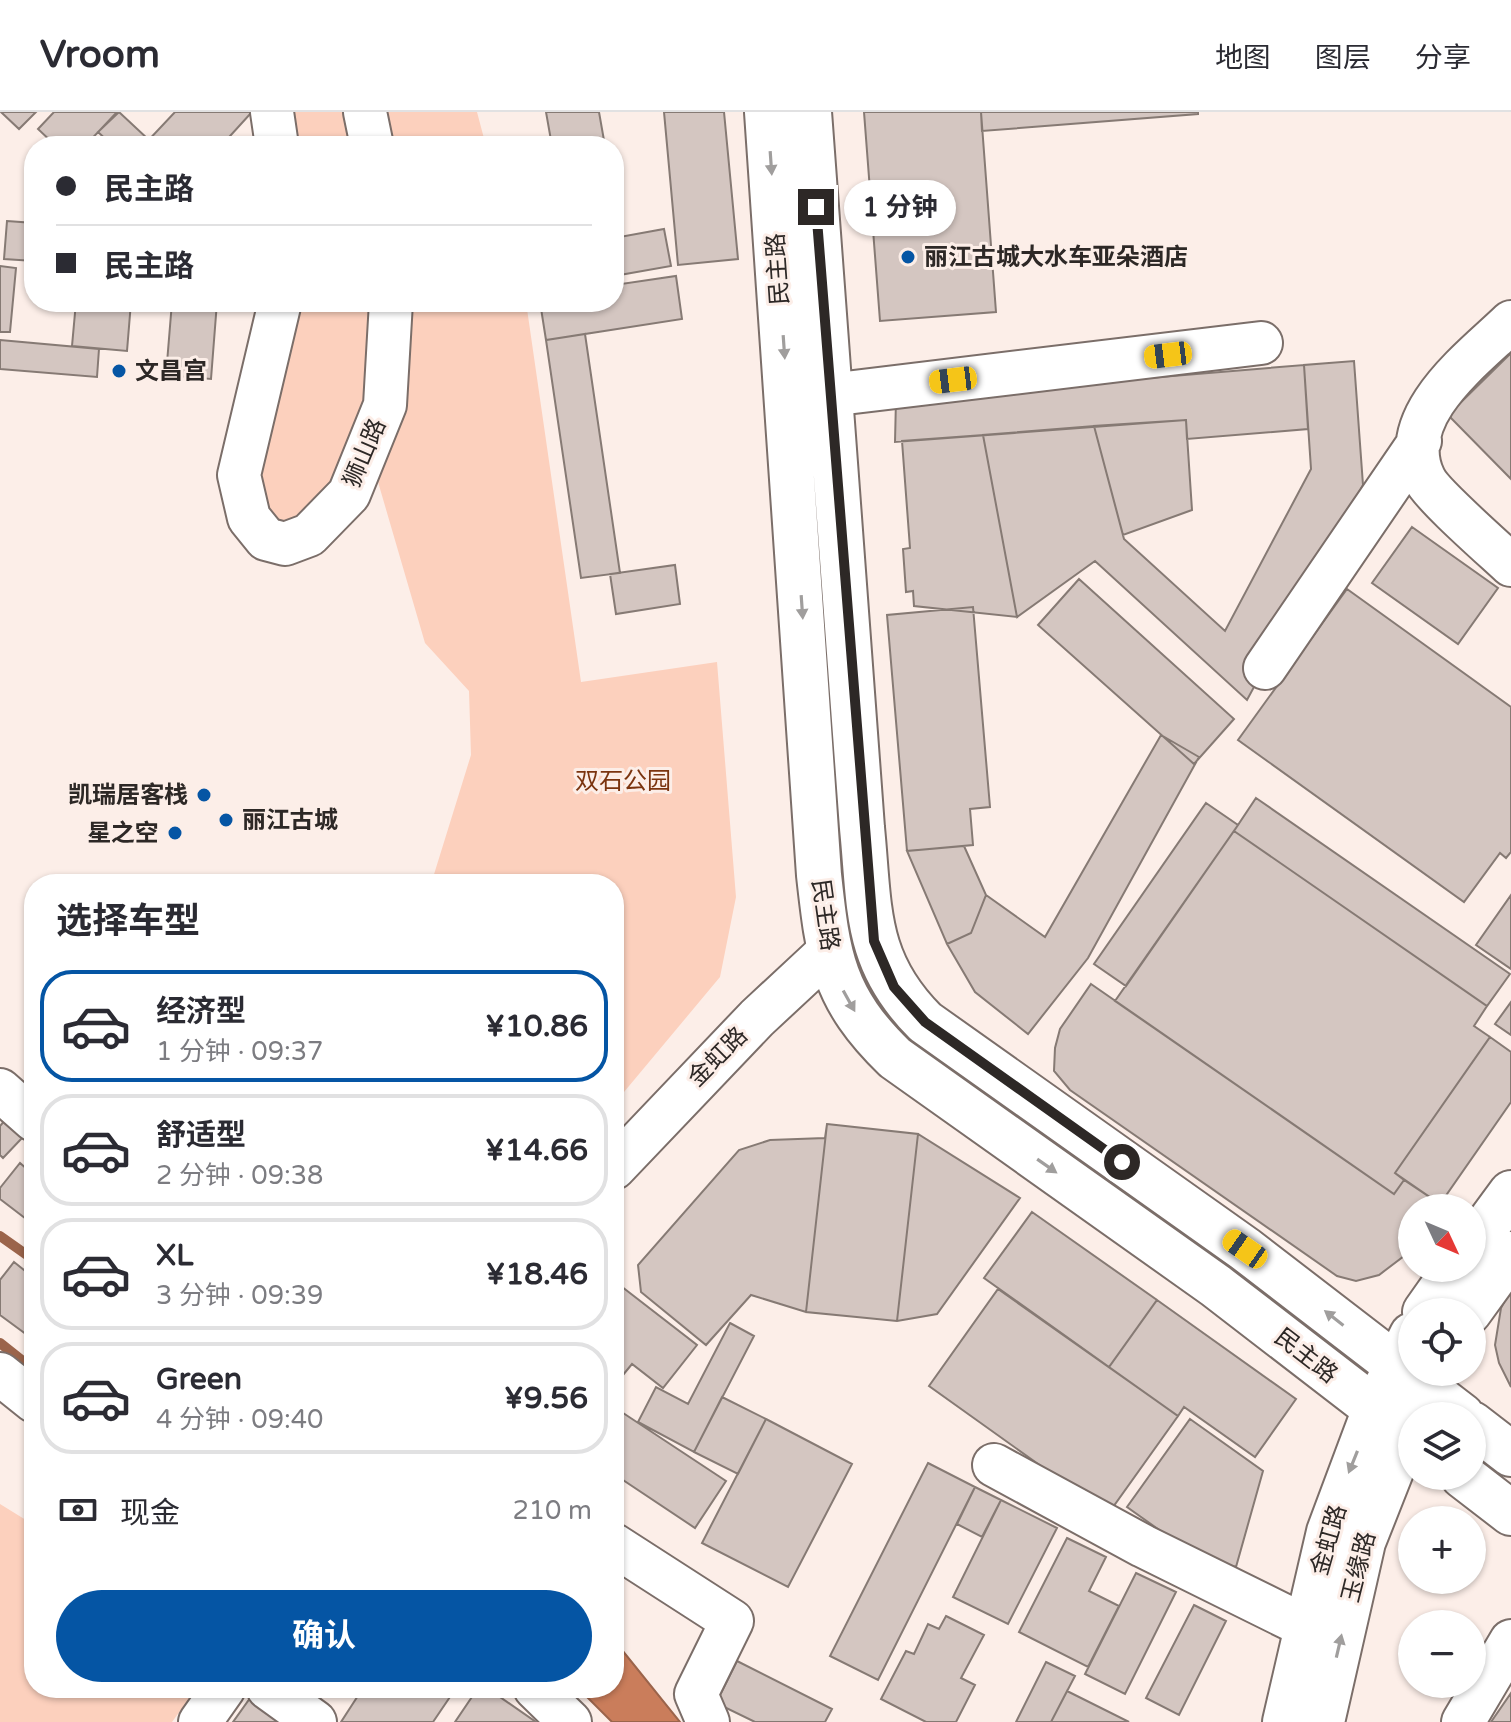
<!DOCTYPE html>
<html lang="zh">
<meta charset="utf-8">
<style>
:root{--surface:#fff;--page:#f7f7f7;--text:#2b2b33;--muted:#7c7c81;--line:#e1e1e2;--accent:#0555a4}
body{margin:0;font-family:"Varela Round","Noto Sans SC",sans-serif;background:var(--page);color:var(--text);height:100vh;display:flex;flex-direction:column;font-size:30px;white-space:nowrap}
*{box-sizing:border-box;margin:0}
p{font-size:26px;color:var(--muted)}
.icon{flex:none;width:44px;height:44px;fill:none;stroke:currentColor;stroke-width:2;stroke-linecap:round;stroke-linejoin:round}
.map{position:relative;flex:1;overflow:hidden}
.drawer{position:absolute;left:24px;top:762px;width:600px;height:824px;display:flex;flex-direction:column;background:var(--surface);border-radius:32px;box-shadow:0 2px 6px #0004}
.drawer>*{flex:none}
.guide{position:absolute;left:24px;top:24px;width:600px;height:176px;border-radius:32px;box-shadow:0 2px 6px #0004;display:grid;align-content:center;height:176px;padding:0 32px;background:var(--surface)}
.needle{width:52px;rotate:134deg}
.tools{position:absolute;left:1398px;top:1082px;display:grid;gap:16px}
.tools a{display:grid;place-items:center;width:88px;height:88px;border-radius:50%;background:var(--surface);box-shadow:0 2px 6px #0004;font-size:40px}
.end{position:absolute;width:36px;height:36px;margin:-18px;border:10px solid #2d2826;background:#fff;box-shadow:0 0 0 4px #fff}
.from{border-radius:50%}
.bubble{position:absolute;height:56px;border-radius:28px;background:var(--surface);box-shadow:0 2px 6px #0004;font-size:26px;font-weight:700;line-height:56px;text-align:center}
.car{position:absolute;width:24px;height:48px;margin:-24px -12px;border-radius:10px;box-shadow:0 0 6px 2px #0007;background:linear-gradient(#f5c518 24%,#345 0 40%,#f5c518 0 76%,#345 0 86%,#f5c518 0)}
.guide b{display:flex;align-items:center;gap:28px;height:76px;font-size:30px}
.guide b+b{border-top:2px solid var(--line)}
.guide i{width:20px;height:20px;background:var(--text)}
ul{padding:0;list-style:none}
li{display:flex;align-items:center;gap:24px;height:112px;margin:0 16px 12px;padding:0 16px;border:4px solid var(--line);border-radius:32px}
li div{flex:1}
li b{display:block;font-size:30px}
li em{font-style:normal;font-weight:700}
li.current{border-color:var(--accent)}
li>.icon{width:72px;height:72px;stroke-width:1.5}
h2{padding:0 32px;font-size:36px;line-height:96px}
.pay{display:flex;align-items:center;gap:20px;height:88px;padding:0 32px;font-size:30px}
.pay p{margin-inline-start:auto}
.action{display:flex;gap:16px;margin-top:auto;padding:16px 32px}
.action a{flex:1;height:92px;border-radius:48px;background:var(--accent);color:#fff;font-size:32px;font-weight:700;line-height:92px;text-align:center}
header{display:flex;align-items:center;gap:48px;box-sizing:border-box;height:112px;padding:0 40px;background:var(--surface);border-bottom:2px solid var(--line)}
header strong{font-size:38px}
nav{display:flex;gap:44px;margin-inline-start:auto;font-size:28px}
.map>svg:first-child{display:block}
.green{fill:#fcd0bd}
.water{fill:#ca7d5b;stroke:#9b644b;stroke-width:2}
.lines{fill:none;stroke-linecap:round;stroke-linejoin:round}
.stream{stroke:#9b644b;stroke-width:10}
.building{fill:#d4c6c1;stroke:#867a74;stroke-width:2}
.minor-casing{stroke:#7b6e69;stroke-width:46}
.major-casing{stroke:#7b6e69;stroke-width:48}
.minor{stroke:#fff;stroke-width:42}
.major{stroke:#fff;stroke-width:44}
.oneway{fill:#a09e9d}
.route{stroke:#2d2826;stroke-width:10}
.poi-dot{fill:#0555a4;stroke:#fceee8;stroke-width:3}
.labels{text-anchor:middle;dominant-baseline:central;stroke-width:6;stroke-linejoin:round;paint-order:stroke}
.poi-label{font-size:24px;font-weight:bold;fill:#2d2826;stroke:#fceee8;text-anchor:start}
.street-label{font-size:24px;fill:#2d2826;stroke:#fceee8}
.park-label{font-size:24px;fill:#7b340f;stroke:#fceee8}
</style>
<header>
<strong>Vroom</strong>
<nav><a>地图</a><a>图层</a><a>分享</a></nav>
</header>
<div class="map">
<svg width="1511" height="1610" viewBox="0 0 1511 1610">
<rect width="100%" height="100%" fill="#fceee8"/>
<path class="green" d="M288,0h61l6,34h-62z
M383,0h94l9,34h-96z
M295,190h81l-6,99 -34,84 -40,40 -20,1 -21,-38z
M405,190h121l55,380 136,-20 19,235 -16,80 -106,127v-220h-183l40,-129 -2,-64 -44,-48 -49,-168z
M0,1392l34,21v163h163l-25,34h-172z"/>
<path class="water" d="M614,1529l4,4 62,77h-68l-34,-34h36z"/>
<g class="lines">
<path class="stream" d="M0,1124l34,24
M0,1231l34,27"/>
</g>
<path class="building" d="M1,0h35l-17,17z
M54,0h63l-32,34h-29l-18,-17z
M119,0l30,28 -6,6h-30l-15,-14z
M175,0h75l1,1 -30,33h-78z
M546,0h53l6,34h-53z
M664,0h60l14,147 -60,6z
M864,0h117l15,200 -116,9z
M981,0h217v2l-216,17z
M7,109l27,2v38l-30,-2z
M664,117l7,37 -57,10v-38z
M0,154l16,2 -6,64h-10z
M676,164l6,43 -136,21 -6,-38h74v-17z
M76,190h55l-4,49 -55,-5z
M172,190h45l-6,77 -45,-4z
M585,222l35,239 -39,5 -35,-238z
M0,228l99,9 -2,28 -97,-8z
M1511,241v126l-63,-64z
M1354,249l9,124 -116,215 -152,-139 -78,56 -34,-182 111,-9 30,113 101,92 86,-162 -7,-104z
M1304,253l4,64 -121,10 -1,-19 -291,22 1,-43z
M1186,308l6,90 -69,25 -29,-109z
M983,323l34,182 -103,-11 -1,-15 -7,1 -3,-43 7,-1 -8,-107z
M1412,415l86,61 -40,56 -86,-61z
M675,453l5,39 -64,10 -6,-40z
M1079,467l155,140 -40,45 -156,-139z
M1347,477l164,118v145l-5,6 -6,-5 -36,49 -226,-162z
M973,495l17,200 -20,2 3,36 -66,6 -20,-236z
M1161,623l38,22 -111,201 -60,76 -53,-42 -28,-48 24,-11 15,-38 59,42z
M1256,686l254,176 -23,32 -253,-175z
M1206,691l32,22 -112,161 -32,-22z
M1234,719l253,175 -13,20 16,11 -95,136 9,7 -10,14 -279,-193z
M964,734l22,49 -15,38 -24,11 -40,-93z
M1511,783v74l-35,-24z
M1091,872l303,210 10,-14 36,24 -3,4h-25v36l-8,12 -25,19 -23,6 -19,-5 -267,-186 -16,-19 1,-23 5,-19z
M1511,890v33l-16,-11z
M1490,925l21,15v50l-71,102 -45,-31z
M5,1008l18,17 -20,21 -3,-3v-29z
M827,1012l91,10 102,64 -83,116 -40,7 -91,-9 -55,-17 -45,50 -65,-53 -3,-27 101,-115 31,-10 55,-2z
M827,1012l91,10 -21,187 -91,-9z
M34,1050v63l-34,-26v-11l20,-25 8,7z
M1032,1100l125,88 -48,67 -125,-89z
M14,1150l20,16v62l-34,-25v-35z
M617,1171l80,62 -34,43 -31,-24 -18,22v-100z
M998,1177l180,127 -70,98 -179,-128z
M1511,1177v98l-12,-24 -4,-18 6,-37z
M1157,1188l139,99 -41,58 -71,-50 -6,9 -69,-49z
M730,1211l24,13 -60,116 -56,-30 18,-35 32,17z
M722,1285l44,22 -28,55 -44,-22z
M614,1295l112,74 -31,47 -81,-54z
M766,1307l86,45 -64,123 -86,-44z
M1190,1307l73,52 -27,96 -43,-13 -66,-47z
M928,1351l47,24 -97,193 -48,-24z
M975,1375l26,13 -19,37 -25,-13z
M1001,1388l56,28 -49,96 -55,-27z
M1067,1426l39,19 -17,34 30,15 -31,61 -69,-35z
M1136,1461l40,19 -51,102 -40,-20z
M1194,1493l32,16 -47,94 -33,-17z
M946,1504l38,19 -23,43 14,7 -19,37h-30l-45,-23 25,-48 8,3 14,-30 11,5z
M737,1549l95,48 -7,13h-70l-39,-19z
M1046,1550l29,14 -24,46h-35z
M363,1576h93l-23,34h-92z
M478,1576h9l49,34h-81z
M1067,1579l62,31h-78z
M1511,1581v29h-20z
M253,1582l39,28h-59z"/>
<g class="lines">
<g class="minor-casing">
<path id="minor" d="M272,0l5,34
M365,0l7,34
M280,190l-41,173 10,43 17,21 19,5 24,-9 40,-41 36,-89 6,-103
M1511,210c-37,36 -117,94 -87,156 7,16 70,71 87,87
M829,283l432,-52
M1265,556l155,-227
M0,978l34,30
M614,1056l143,-150 71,-66
M0,1262l34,27
M994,1353l149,81 164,81
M614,1433l118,76 -36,73 12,28
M268,1576l47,34
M535,1576l35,34
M200,1610l24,-34
M1463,1610l48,-81"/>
</g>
<g class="major-casing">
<path id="major" d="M767,0l52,763c9,82 14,123 76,183l321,228 196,151
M809,0l53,716c8,80 2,133 63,194l320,227 217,167
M1472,1134l39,-53
M1425,1200l31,-44
M1469,1200l42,-58
M1472,1312l39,30
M1463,1364l48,37
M1285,1610l44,-190 46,-123 37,-74
M1322,1610l41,-180 49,-124"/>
</g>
<use href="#minor" class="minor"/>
<use href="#major" class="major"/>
</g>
<defs><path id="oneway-solid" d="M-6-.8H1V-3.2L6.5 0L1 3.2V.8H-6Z" transform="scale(2)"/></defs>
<g class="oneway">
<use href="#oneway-solid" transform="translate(771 51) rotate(86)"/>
<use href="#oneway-solid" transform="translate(784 235) rotate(86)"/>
<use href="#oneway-solid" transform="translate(802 495) rotate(86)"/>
<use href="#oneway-solid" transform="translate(849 889) rotate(61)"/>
<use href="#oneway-solid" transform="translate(1047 1054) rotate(35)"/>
<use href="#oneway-solid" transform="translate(1334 1206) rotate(-142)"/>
<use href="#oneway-solid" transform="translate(1353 1350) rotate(112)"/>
<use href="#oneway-solid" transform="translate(1339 1534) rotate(-77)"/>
</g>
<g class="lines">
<path class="route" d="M816,95l58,734 20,46 31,35 197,140"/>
</g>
<g class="poi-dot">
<circle cx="908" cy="145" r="8"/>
<circle cx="119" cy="259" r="8"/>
<circle cx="204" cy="683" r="8"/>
<circle cx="226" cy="708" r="8"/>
<circle cx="175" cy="721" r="8"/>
</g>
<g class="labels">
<g class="poi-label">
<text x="924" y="145">丽江古城大水车亚朵酒店</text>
<text x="135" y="259">文昌宫</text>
<text x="188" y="683" text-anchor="end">凯瑞居客栈</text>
<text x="242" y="708">丽江古城</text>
<text x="159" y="721" text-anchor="end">星之空</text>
</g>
<g class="street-label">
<text transform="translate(778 157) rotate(-94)">民主路</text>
<text transform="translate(365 341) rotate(-67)">狮山路</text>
<text transform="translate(825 803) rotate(82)">民主路</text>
<text transform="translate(718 945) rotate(-45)">金虹路</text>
<text transform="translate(1306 1244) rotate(38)">民主路</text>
<text transform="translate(1329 1428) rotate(-74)">金虹路</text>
<text transform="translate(1359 1455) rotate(-76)">玉缘路</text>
</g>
<g class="park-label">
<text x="623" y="669">双石公园</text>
</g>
</g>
</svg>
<div class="tools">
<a><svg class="needle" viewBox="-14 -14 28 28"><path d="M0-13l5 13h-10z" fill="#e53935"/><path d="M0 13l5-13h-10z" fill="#7c7c81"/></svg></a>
<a><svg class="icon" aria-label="locate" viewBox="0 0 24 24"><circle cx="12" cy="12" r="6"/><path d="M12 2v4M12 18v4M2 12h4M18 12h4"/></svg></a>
<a><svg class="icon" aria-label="layers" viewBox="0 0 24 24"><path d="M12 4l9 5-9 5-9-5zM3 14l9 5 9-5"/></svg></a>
<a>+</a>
<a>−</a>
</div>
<i class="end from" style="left:1122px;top:1050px"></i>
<i class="end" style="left:816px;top:95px"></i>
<div class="bubble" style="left:844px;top:68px;width:112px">1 分钟</div>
<i class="car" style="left:1168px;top:243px;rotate:263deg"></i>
<i class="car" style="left:953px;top:268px;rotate:263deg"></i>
<i class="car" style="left:1245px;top:1137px;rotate:305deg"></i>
<div class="guide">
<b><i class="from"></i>民主路</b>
<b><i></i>民主路</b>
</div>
<section class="drawer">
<h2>选择车型</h2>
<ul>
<li class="current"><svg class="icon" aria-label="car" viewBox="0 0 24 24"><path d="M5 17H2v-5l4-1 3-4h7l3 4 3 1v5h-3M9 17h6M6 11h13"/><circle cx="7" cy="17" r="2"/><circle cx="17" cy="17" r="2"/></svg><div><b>经济型</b><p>1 分钟 · 09:37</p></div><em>¥10.86</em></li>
<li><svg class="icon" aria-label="car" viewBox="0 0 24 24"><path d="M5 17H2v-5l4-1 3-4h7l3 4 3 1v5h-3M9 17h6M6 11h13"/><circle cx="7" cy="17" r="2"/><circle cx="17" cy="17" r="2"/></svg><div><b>舒适型</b><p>2 分钟 · 09:38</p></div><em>¥14.66</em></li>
<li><svg class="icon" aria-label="car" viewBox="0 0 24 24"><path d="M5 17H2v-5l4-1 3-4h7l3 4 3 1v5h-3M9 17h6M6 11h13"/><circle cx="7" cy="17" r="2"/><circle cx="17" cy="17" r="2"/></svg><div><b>XL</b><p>3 分钟 · 09:39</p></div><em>¥18.46</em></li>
<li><svg class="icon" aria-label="car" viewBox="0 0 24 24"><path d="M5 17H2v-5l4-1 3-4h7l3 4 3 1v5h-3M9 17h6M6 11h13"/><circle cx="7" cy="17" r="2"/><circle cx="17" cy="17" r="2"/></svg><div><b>Green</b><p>4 分钟 · 09:40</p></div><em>¥9.56</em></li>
</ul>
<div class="pay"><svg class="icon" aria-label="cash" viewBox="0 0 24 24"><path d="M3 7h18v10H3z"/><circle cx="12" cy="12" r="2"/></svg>现金<p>210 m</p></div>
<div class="action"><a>确认</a></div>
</section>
</div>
